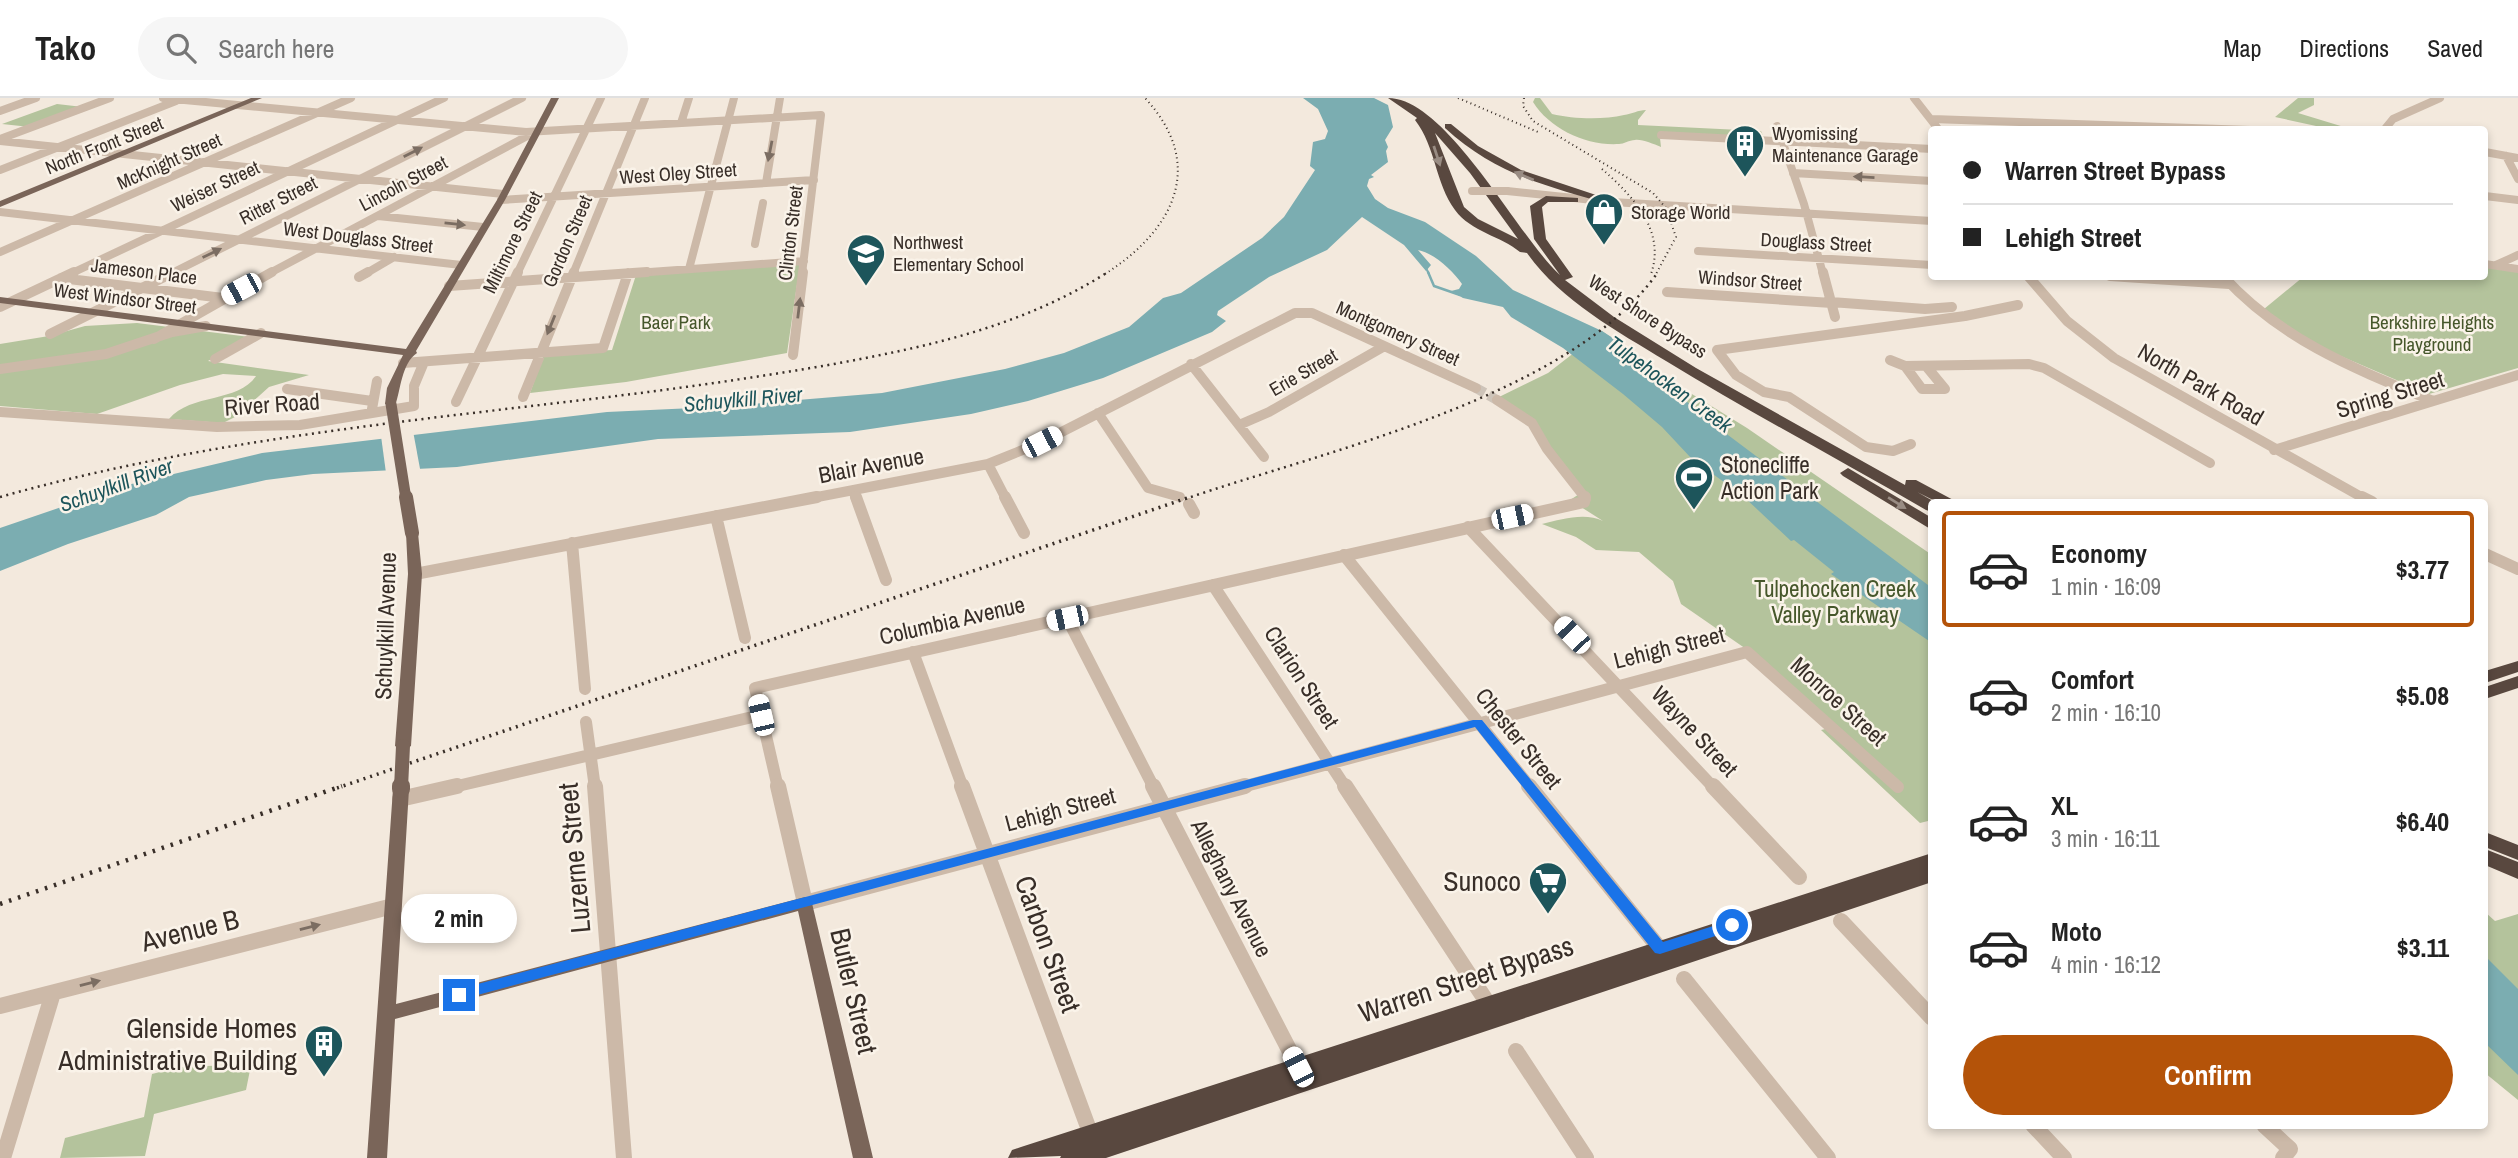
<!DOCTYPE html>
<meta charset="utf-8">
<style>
:root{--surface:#fff;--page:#f6f6f6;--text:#222;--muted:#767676;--line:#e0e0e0;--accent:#b45309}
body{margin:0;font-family:"Archivo Narrow",sans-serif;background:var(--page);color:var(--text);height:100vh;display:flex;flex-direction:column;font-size:26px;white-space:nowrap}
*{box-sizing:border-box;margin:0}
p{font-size:23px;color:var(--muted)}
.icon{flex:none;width:38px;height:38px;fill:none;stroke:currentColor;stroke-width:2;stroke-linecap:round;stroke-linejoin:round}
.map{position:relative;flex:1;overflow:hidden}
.side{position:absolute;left:1928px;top:401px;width:560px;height:630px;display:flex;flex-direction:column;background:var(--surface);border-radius:7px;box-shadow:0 4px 10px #0003}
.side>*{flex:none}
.top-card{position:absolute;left:1928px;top:28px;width:560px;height:154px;border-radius:7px;box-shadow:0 4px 10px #0003;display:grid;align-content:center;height:154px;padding:0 35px;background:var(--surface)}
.end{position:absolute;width:32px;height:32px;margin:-16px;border:9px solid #1a73e8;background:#fff;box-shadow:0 0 0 4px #fff}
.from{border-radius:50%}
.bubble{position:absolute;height:49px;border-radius:24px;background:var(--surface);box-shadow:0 4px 10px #0003;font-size:23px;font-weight:800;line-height:49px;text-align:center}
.car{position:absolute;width:21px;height:42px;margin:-21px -10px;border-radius:9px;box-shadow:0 0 5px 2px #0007;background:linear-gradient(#fff 24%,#345 0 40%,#fff 0 76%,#345 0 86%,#fff 0)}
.top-card b{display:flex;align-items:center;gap:24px;height:66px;font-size:26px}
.top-card b+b{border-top:2px solid var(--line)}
.top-card i{width:18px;height:18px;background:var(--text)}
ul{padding:12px 0 0;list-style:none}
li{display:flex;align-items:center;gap:21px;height:116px;margin:0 14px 10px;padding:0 21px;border:4px solid transparent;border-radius:7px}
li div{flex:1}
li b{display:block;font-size:26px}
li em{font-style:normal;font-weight:800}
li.current{border-color:var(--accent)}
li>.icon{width:63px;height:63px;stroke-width:1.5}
.action{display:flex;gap:14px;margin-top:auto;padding:14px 35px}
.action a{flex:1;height:80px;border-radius:42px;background:var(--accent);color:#fff;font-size:28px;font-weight:800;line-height:80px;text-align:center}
header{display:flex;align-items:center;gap:42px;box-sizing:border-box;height:98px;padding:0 35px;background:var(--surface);border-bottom:2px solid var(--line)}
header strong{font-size:33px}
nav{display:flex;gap:38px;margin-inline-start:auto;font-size:24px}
.search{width:490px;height:63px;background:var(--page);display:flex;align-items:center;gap:18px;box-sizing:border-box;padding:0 24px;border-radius:38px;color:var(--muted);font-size:26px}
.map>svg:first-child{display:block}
.green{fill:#b4c39c}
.water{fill:#7badb1}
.pier{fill:#f3e9dd}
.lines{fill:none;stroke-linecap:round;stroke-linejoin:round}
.stream-far1{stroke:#7badb1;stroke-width:2}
.stream{stroke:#7badb1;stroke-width:2.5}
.minor-tunnel{stroke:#cec4b9;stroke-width:10;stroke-dasharray:10 4.5;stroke-linecap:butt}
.minor-far3{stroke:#ccb9a8;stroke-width:8}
.minor-far2{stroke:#ccb9a8;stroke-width:10}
.minor-far1{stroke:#ccb9a8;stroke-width:12}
.minor{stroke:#ccb9a8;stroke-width:16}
.major{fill:#7a6559;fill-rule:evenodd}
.highway{fill:#59483f;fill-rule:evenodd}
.rail-far3{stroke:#382e28;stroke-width:2;stroke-dasharray:1 3.5;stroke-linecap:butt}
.rail-far2{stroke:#382e28;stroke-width:2.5;stroke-dasharray:2 4.5;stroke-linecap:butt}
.rail-far1{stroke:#382e28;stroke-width:3.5;stroke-dasharray:2 5;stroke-linecap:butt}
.rail{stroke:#382e28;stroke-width:4.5;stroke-dasharray:2.5 7;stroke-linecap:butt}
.minor-bridge{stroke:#ccb9a8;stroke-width:8}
.major-bridge-far2{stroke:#7a6559;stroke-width:11}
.major-bridge-far1{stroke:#7a6559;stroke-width:14}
.major-bridge{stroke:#7a6559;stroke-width:18}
.oneway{fill:#7b6d62}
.oneway2{fill:#998c83}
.route{fill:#1a73e8}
.labels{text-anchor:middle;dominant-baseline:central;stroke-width:5;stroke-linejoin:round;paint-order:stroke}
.far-poi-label{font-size:19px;fill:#382e28;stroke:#faf3e9;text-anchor:start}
.far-street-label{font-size:19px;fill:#382e28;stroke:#faf3e9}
.far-park-label{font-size:19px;fill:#46572b;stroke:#faf3e9}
.far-water-label{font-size:21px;font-style:italic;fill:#1d555b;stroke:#faf3e9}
.street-label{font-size:23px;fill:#382e28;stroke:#faf3e9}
.poi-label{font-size:23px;fill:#382e28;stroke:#faf3e9;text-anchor:start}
.park-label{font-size:23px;fill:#46572b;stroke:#faf3e9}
.near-street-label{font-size:28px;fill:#382e28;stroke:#faf3e9}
.near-poi-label{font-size:28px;fill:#382e28;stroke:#faf3e9;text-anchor:end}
</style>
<header>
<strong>Tako</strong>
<div class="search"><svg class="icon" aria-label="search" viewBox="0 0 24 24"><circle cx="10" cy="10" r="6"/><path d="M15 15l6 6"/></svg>Search here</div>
<nav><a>Map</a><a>Directions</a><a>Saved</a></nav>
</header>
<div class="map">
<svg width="2518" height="1060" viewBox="0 0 2518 1060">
<rect width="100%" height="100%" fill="#f3e9dd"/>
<path class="green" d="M1535,0h5l12,16c21,5 51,6 72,1 8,-1 14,-5 22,-5l-8,10v5l123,6 3,7h-104l1,9c-8,-3 -19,-8 -26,-7 -6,0 -11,4 -16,4 -33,2 -69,-15 -86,-42z
M2298,0h16v7l-16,8 46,14 -14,2 -55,-12z
M57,6l26,3 -53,20 -28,-3z
M800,166l-13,89 -161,29 -96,11 14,-39 68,-4 24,-75z
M2485,169l33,5v96l-89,26 -114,-49 -51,-36 39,-32 182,-1z
M137,225l113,14 -42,24 101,14 -40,12 -32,29 -14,7 -54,-4c22,-26 69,-16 87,-43l-33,-2 -43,11 -83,29 -97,-8v-62l49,-8 36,-10z
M1602,233l59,44 86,53 185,127v265l-12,3 -99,-93 13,-3 -85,-76 -68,-47 -8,-23 -34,-29 -43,-2 -20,-13 -34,-13c20,-5 43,-12 61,-3l-33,-21 14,-9 -40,-52 -45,-42 49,-24z
M2485,814l10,9 23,-7v186l-33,-27z
M234,967l16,5 -4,20 -92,24 -9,42 -85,2 5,-20 79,-21 8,-43 28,-7z"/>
<path class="water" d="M1303,0h71l14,7 5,22 -8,13 3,7 -2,4 2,11 -17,13 3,2 -5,2 -2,7 8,13 13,9 37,14 51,34 37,34 89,41 31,20 67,63 232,174v55l-101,-69 3,-2 -40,-32 -3,1 -48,-45 -52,-38 -29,-31 -39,-33 -60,-46 -52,-31 -8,-10 -40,-9 -12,-7 8,-2 3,-5c-9,-13 -28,-31 -44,-34l13,15 -5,6 -22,-26 -42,-28 -35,33 -58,27 -51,34 -1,4 9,6 -14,11 -109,46 -75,23 -57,13 -121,18 -192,7 -201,28 -144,7 -47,6 -77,17 -33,18 -88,29 -68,27v-43l123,-42 139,-33 345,-41 108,-5 167,-14 123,-24 59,-16 65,-26 34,-29 18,-5 81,-55 22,-21 31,-47 -5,-4 3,-24 12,-3 3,-8 -10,-22z
M2485,858l33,33v86l-33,-32z"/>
<path class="pier" d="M413,333l8,43 -35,-1 -5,-37z"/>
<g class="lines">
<path class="stream-far1" d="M1426,170l3,6"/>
<path class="stream" d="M1428,174l6,14 26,9"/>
<path class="minor-tunnel" d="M1476,290l21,12"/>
<path class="minor-far3" d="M163,0l363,34 295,-17 -19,159
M1914,0l25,32
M0,13l36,-13
M1932,21l318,11
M681,25l8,-25
M1777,28l27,78 19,70
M2384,32l9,-11 47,-21
M1661,37l271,14
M0,41l110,-41
M0,43l503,53
M2485,54l33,6
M2506,58l12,23
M0,72l176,-69
M1793,75l139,8
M766,85l14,-85
M1507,93l105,11 320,19
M2485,98l33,4
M501,102l313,-20
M0,114l461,53
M378,118l105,11
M755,146l8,-41
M1698,153l234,14
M0,154l351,-154
M2485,166l33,5
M2496,167l22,-10
M689,171l45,-171
M70,176l374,-176
M170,176l352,-176
M268,176l265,-141
M365,176l29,-17
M517,176l84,-176
M573,176l72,-176
M622,176l182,-13"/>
<path class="minor-far2" d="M1823,174l12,45
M2028,178l39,45 47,37 251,141
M2110,178l119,8
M2223,178c58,64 132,93 210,125
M359,179l9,-5
M61,180l162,20
M449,188l198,-14
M1667,194l165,11
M1831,204l94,7 27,-2
M0,209l74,-35
M50,236l124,-62
M154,241l118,-67
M793,257l10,-83
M215,261l46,-26
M1890,262l15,6 124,-2 15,4 166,95
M403,265l200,-15 25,-75
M1191,266l73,93
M1905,268l17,23h23l-19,-23
M0,271l106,-15 66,-22 34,-6
M287,291l85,12
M523,299l51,-125
M1497,302l35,23 15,26 39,50
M456,304l62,-130
M372,311l5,-28
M0,314l217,15 83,-2 114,-19v-20l10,-24
M1098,315l50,75 32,9
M1239,327l30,-13 114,-65
M1911,346l-18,7 -27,-4 -77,-50 -25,-5 -28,-17 -19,-25 248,-34 53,-11
M2274,352l244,-75
M988,366l18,35
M853,392l3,9
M807,401l181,-35 54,-22 253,-129h17l164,75"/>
<path class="minor-far1" d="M856,399l30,83
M1005,399l19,36
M2362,399l10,5
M1189,406l5,9
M716,418l29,122
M1468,429l246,261
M572,445l13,146
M2485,456l33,15
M1344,457l187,233
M415,476l402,-77
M1213,487l133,203
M1067,520l87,170
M913,554l50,136
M586,624l9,66
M449,690l312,-73
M778,690l-23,-100 829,-186 1,-5
M1238,690l509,-136 151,135"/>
<path class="minor" d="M595,688l29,372
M778,688l27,117 440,-117
M962,688l129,349
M1153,688l145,281
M1345,688l144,219
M1529,688l131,163
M1713,688l86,91
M400,701l57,-13
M1841,823l91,97
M1684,881l144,179
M0,908l393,-100
M1516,953l70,107
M2033,1027l31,33
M2264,1027l26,24 -7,9
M3,1060l50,-165"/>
<path class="major" d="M251,0h11l-262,109v-6z
M551,0h8l-54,102 -89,151 1,2c-16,11 -16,37 -22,53l-4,1 -6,-3 2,-16 16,-33 -403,-52v-6l406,52 91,-149z
M412,431l6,4 4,41 -11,172 -8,5 -8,-5 13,-172 -2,-41z
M401,686l6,1 2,4 -13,215 409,-107 6,2 62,259h-20l-55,-247 -403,108 -8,139h-20l26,-369 2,-4z"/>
<path class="highway" d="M1388,0c59,0 130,139 172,177l-26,-36 -4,-33 16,-10 32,2v4h-30l-6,5 4,32 27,38 -8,3 49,37 82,51 209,117 1,-5h10l41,22h-20l-20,-10 18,10h-3v10l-6,-2c-86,-50 -175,-97 -260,-149 -49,-30 -105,-60 -139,-108l-7,-1c-19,-16 -49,-20 -65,-42 -20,-27 -19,-63 -40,-90l2,-2zM1435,35l35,40 48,66 -40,-20 -14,-12z
M1445,26h6l27,22 43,24 96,32 -5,3c-65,-19 -116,-30 -167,-77z
M1848,370l84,50v12l-89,-54 -3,-3z
M2518,563v11l-33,11v-12z
M2518,578v12l-33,11v-12z
M2485,734l33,13v15l-33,-13z
M2485,751l33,13v17l-33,-14z
M1932,755v29l-826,276h-46l1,-2 -53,2 4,-8 9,-3z"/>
<path class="rail-far3" d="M1458,0l80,34
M1524,0l-1,8 10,15 120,72 13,15 10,29 -20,37
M1602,71c31,27 64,62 49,105
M1105,176c69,-44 102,-109 40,-176"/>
<path class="rail-far2" d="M0,399c188,-53 380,-73 574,-96 87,-10 174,-22 260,-37 97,-18 189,-38 274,-92
M1185,401c139,-48 386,-102 473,-227"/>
<path class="rail-far1" d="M337,690l853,-291"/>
<path class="rail" d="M0,806l342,-118"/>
<path class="minor-bridge" d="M1472,93h35"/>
<path class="major-bridge-far2" d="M391,306l15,95"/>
<path class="major-bridge-far1" d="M406,399l6,36
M401,690l2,-42"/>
<path class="major-bridge" d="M401,691v-3"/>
</g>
<defs><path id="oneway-solid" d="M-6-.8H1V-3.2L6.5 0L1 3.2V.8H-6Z" transform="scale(1.75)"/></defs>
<g class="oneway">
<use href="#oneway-solid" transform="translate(770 53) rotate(101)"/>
<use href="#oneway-solid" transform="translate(413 54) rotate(-27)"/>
<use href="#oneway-solid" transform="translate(1864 79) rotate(-177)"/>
<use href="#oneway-solid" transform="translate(455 126) rotate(6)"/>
<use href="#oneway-solid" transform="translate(212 155) rotate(-26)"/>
<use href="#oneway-solid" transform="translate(799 210) rotate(-83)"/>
<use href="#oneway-solid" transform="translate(551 227) rotate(112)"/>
<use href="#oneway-solid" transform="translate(310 829) rotate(-14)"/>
<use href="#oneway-solid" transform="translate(90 885) rotate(-14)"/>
</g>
<g class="oneway2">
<use href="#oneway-solid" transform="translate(1437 58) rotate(72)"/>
<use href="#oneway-solid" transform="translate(1524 78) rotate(-157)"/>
<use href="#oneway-solid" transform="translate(1897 405) rotate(32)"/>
</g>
<path class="route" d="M1473,622h9l181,222 69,-22 7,5 -2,4 -77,25 -5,-1 -180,-226 -1016,273 -7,-5 7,-6z"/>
<defs>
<g id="building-pin" transform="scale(2.0125)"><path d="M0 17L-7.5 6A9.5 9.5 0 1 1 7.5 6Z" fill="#1d555b" stroke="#faf3e9"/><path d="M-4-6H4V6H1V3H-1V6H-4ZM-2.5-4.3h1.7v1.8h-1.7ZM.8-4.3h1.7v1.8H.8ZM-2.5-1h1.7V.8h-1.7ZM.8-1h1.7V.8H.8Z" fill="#fff"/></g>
<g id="shop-pin" transform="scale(2.0125)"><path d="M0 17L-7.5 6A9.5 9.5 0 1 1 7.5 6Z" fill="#1d555b" stroke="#faf3e9"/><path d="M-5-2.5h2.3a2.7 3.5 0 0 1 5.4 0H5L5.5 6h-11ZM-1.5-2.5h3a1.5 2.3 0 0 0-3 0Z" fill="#fff"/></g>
<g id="school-pin" transform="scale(2.0125)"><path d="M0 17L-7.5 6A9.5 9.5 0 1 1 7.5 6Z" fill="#1d555b" stroke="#faf3e9"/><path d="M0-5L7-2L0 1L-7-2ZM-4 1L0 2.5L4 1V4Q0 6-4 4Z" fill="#fff"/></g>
<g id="stadium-pin" transform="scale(2.0125)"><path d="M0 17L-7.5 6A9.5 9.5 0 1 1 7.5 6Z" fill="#1d555b" stroke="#faf3e9"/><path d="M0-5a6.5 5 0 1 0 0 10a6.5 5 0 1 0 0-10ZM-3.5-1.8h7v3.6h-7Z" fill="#fff"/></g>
<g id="supermarket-pin" transform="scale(2.0125)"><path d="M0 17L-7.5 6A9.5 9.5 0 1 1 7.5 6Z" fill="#1d555b" stroke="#faf3e9"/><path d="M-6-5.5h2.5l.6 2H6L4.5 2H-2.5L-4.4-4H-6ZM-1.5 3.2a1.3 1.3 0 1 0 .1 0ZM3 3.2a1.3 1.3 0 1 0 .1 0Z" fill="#fff"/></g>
</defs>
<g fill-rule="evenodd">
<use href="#building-pin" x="1745" y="46"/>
<use href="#shop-pin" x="1604" y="114"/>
<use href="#school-pin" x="866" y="155"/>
<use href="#stadium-pin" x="1694" y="379"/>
<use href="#supermarket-pin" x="1548" y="783"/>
<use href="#building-pin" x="324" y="946"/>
</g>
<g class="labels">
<g class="far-poi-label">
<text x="1772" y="35">Wyomissing<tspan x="1772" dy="22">Maintenance Garage</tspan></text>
<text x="1631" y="114">Storage World</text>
<text x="893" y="144">Northwest<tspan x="893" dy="22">Elementary School</tspan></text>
</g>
<g class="far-street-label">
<text transform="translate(104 47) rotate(-22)">North Front Street</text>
<text transform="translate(169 63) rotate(-24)">McKnight Street</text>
<text transform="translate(678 75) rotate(-4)">West Oley Street</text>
<text transform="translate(403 85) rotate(-28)">Lincoln Street</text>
<text transform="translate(215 88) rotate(-25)">Weiser Street</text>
<text transform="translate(278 102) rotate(-27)">Ritter Street</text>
<text transform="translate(790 135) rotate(-83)">Clinton Street</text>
<text transform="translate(358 139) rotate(7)">West Douglass Street</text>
<text transform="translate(567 143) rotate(-67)">Gordon Street</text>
<text transform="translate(512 144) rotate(-64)">Miltimore Street</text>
<text transform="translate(1816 144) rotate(3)">Douglass Street</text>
<text transform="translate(144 173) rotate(7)">Jameson Place</text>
<text transform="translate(1750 182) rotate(4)">Windsor Street</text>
<text transform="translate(125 200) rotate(7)">West Windsor Street</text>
<text transform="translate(1648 218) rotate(33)">West Shore Bypass</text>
<text transform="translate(1398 235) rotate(24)">Montgomery Street</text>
<text transform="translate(1303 274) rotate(-30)">Erie Street</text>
</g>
<g class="far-park-label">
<text x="676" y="224">Baer Park</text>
<text x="2432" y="224">Berkshire Heights<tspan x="2432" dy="22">Playground</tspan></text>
</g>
<g class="far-water-label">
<text transform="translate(1670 286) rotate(36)">Tulpehocken Creek</text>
<text transform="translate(743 301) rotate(-5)">Schuylkill River</text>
<text transform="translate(116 387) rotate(-20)">Schuylkill River</text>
</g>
<g class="street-label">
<text transform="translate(2201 286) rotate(30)">North Park Road</text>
<text transform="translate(2390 296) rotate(-17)">Spring Street</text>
<text transform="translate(272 306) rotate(-4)">River Road</text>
<text transform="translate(871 367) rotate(-11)">Blair Avenue</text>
<text transform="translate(952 522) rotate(-13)">Columbia Avenue</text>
<text transform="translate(385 528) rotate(-88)">Schuylkill Avenue</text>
<text transform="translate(1669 549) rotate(-14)">Lehigh Street</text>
<text transform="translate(1302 579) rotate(57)">Clarion Street</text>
<text transform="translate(1839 603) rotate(42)">Monroe Street</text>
<text transform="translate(1695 633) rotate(47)">Wayne Street</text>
<text transform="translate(1519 640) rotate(51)">Chester Street</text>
<text transform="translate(1060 711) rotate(-15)">Lehigh Street</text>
<text transform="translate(1232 790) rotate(63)">Alleghany Avenue</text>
</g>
<g class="poi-label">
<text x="1721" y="366">Stonecliffe<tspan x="1721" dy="26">Action Park</tspan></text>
</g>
<g class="park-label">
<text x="1835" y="490">Tulpehocken Creek<tspan x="1835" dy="26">Valley Parkway</tspan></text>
</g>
<g class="near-street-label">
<text transform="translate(574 760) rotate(-95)">Luzerne Street</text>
<text transform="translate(190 832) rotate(-14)">Avenue B</text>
<text transform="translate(1048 846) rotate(70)">Carbon Street</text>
<text transform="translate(1466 881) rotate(-18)">Warren Street Bypass</text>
<text transform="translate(854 893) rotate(77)">Butler Street</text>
</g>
<g class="near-poi-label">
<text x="1521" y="783">Sunoco</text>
<text x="297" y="930">Glenside Homes<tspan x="297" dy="32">Administrative Building</tspan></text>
</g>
</g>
</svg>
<i class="end from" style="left:1732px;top:827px"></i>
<i class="end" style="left:459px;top:897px"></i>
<div class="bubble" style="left:401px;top:796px;width:116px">2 min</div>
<i class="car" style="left:241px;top:191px;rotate:242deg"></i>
<i class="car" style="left:1042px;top:344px;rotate:63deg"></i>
<i class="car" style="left:1512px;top:419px;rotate:78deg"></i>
<i class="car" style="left:1067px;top:520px;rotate:258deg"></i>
<i class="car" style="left:1572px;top:537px;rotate:316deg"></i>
<i class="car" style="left:761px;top:617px;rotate:347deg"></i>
<i class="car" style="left:1298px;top:969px;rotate:333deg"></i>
<div class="top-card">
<b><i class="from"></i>Warren Street Bypass</b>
<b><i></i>Lehigh Street</b>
</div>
<section class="side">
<ul>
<li class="current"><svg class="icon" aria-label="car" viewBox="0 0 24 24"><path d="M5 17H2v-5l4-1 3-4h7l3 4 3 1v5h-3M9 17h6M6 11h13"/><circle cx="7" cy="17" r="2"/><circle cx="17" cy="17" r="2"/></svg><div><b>Economy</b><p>1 min · 16:09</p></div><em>$3.77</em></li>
<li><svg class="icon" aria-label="car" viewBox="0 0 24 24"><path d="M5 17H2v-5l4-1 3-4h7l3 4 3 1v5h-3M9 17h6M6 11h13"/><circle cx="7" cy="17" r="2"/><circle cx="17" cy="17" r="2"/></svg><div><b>Comfort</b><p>2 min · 16:10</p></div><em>$5.08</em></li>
<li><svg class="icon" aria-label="car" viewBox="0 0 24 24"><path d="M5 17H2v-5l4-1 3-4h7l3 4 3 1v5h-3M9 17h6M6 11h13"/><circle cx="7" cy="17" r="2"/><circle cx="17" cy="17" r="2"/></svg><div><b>XL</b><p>3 min · 16:11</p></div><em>$6.40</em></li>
<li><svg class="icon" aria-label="car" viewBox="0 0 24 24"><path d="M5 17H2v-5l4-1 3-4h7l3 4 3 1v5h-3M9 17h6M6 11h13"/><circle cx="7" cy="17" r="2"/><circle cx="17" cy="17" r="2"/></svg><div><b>Moto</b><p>4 min · 16:12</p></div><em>$3.11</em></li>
</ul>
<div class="action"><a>Confirm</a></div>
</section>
</div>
